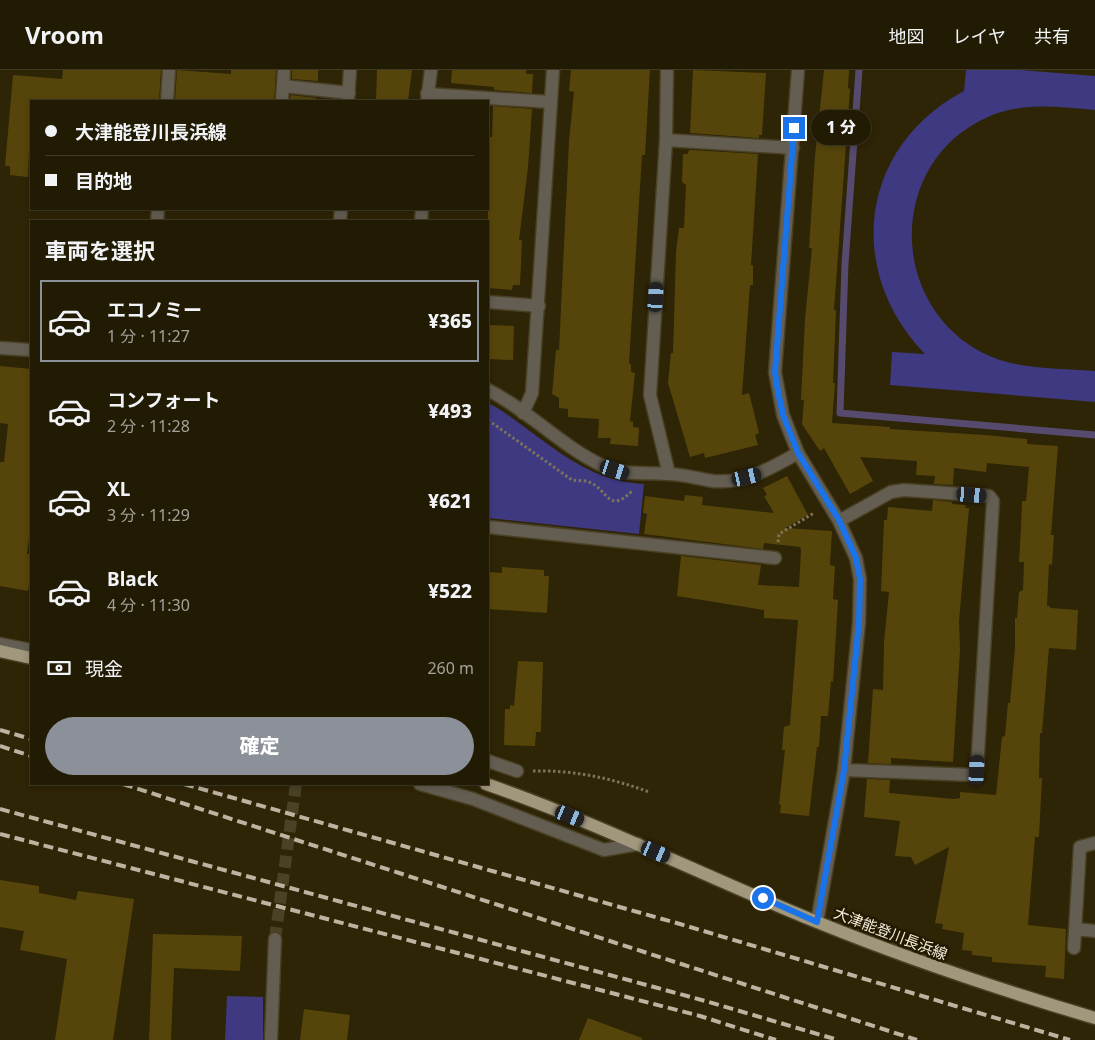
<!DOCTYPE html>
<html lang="ja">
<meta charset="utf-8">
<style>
:root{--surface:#221b04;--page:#2e2813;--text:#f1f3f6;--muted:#a2a19a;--line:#3f3926;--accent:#8c9099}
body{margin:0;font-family:"Noto Sans","Noto Sans JP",sans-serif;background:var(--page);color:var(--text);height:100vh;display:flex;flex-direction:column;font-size:19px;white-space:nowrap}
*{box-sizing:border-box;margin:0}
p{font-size:16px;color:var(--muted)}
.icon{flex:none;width:28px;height:28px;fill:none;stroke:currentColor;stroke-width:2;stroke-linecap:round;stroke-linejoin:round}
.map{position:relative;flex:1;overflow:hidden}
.details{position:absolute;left:30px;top:150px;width:459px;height:565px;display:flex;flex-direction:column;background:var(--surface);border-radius:0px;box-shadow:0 2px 8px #0003,0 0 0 1px var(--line)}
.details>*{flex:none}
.guide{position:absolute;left:30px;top:30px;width:459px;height:110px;border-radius:0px;box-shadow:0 2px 8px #0003,0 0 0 1px var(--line);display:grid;align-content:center;height:110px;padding:0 15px;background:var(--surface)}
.end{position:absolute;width:22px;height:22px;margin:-11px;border:6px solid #1a73e8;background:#fff;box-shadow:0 0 0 2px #fff}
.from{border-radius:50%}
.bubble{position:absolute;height:35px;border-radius:18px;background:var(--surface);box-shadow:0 2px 8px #0003,0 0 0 1px var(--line);font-size:16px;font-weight:800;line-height:35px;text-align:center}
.car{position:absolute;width:15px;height:30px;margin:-15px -8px;border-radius:6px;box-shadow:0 0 4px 1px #0007;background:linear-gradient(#222 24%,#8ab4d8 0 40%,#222 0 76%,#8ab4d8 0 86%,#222 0)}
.guide b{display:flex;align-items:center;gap:18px;height:48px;font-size:19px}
.guide b+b{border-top:1px solid var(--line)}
.guide i{width:12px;height:12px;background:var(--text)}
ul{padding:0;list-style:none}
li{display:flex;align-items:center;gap:15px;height:82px;margin:0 10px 8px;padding:0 5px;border:2px solid transparent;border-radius:0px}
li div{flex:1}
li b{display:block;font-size:19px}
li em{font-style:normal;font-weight:800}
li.selected{border-color:var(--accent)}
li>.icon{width:45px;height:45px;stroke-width:1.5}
h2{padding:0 15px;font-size:22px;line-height:60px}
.pay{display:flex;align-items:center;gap:12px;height:55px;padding:0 15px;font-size:19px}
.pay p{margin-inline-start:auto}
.action{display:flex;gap:10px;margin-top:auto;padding:10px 15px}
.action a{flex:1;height:58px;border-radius:30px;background:var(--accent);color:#fff;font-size:20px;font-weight:800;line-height:58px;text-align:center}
header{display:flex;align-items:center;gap:30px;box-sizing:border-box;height:70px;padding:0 25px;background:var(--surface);border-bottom:1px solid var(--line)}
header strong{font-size:24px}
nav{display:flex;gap:28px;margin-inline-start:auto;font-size:18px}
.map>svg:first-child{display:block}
.green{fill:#3f3982}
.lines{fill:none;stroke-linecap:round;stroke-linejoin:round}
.stream{stroke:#564a6e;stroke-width:7}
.building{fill:#56450b}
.minor-tunnel{stroke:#4b4226;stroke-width:12;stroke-dasharray:12 6;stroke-linecap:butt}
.service-casing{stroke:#494024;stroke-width:15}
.minor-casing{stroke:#494024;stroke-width:15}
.tertiary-casing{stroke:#494024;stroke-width:15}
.primary-casing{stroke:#494024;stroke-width:15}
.path{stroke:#7c745b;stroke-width:3;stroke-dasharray:2.5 2.5;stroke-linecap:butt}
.service{stroke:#635e51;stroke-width:12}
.minor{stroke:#635e51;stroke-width:12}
.tertiary{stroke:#635e51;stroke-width:12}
.primary{stroke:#a1977c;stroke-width:12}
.rail{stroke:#bbb4a0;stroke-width:4;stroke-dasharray:10 5;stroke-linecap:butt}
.route{stroke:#1a73e8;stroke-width:6}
.labels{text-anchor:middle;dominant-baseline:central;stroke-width:5;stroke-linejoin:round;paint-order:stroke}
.street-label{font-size:15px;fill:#f2ecdb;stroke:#241a00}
</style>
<header>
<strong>Vroom</strong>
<nav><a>地図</a><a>レイヤ</a><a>共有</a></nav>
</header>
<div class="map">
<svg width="1095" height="970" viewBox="0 0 1095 970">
<rect width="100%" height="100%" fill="#2e2406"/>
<path class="green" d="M966,0h54l75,6v34c-36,-3 -71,-8 -105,6 -102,43 -104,187 -7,237 34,17 75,15 112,18v31l-205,-17 2,-33 33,2c-81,-84 -65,-208 39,-263z
M488,333c13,6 24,15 35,23 38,28 72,56 121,58l-5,50 -151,-16z
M227,926l36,1v43h-38z"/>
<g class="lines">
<path class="stream" d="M859,0l-14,194 -5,149 255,22"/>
</g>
<path class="building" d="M63,0h98l-2,31h-128l-3,76 -18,-2v-9h-5l8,-91 49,4z
M177,0l54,4v-4h45l-2,31h-99z
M292,0h26v11l-26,-2z
M377,0h35l-4,31h-32z
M452,0h74v4h7l-1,19 -38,-3v-3l-43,-4z
M571,0h79l-5,85h-3l-13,208 2,1v8l4,1 -5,48 3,1v5l6,1 -1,18 -28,-2 1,-6h-13l1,-19 -31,-2v-8l-9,-1v-10l-7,-4 4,-44h3l10,-209 5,-49 -5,-1z
M693,0l73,3 -4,62h-3v3l-69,-5z
M824,0h25l-1,18 2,1 -16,221h2l-3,73h2l-3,40 58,4v2l95,6 42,4v5l31,2 -7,89h3l-2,30 -3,-1 -2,42h3v2l28,2 -2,40 -27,-2 -7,85h-2l-1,45h3l-3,59h-4l-7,88 38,4 -2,50 -19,-2 1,-11 -54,-4v-5l-20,-2v-4l-10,-1 2,-17 -22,-4 1,-5 -8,-1 14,-76 -34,18 -4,-8 -16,-1 5,-35 -36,-4 3,-38 23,1 -1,13 65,6 6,-1v-6l36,3 6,-58 3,-1 3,-33h2l5,-55v-30h2l2,-26 4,-2 1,-28h-5l2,-35 1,-26h4l3,-34 -42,-4 -1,9 -32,-4 -1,17 -19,-1 1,-8 -19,-1 1,-14 -57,-4 13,24 -23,13 -26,-46 -4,3 -18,-27 2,-24h-3l4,-81 7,-71h-3l6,-92z
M291,25l25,3v3h-26z
M493,36l39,3 -4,58 -9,73h3l-2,45h-7l-1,5 -24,-2v-151h4z
M689,80l69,4 -7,111h2v20h-3l-8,110 7,-2 10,40 -4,2 3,10 -53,13 -1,-5 -14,4 -22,-74 3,-30h2l3,-101 3,-24h5l2,-43 -4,-3 1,-28h5z
M488,255l26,1 -1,34 -25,-1z
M0,296l31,3v154l-4,31h4v18l-3,19 -28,-5v-124h4l4,-38 -8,-1z
M787,406l21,39 -23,13 47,3 -2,34 5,1 -2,33 5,1 -5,82 -2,-1 -3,35h-7l-2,31h-2l-8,69 -29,-3 1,-9 -2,1 6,-55h-3l2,-23 6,-2 8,-105 -34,-2v-8l-87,-14 4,-40 80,9 -3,20 41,2 2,-37 -1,-3 -36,-4 -1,6 -119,-15 3,-20 -4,-1 2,-17 39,5 1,-6 18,2 -1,8 72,8 -10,-17 3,-1 -4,-7z
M933,430l19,2v2l14,1 -1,3h4l-10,113 1,29 -7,112 -62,-4v6l-23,-1 5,-74 10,1 1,-48 5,-50 -8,-1 3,-71h3l1,-13 44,4z
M502,497l42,3v6h5l-2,37 -59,-4 2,-37 12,1z
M518,591l25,1 -2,70h-5l-1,14 -31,-1 1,-36h5v-4l4,1z
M0,810l39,6v7l37,7 2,-9 56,8 -21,141h-58l12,-81 -47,-9 4,-19 -24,-4z
M153,864l89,2 -2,35 -66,-3 -3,72h-22z
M304,939l46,6 -3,25h-47z
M588,948l54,20v2h-63z"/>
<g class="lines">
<path class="minor-tunnel" d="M275,869l21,-155"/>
<g class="service-casing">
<path id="service" d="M283,16l66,7
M167,31l2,-31
M282,31l2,-31
M157,151l1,-12
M488,457l287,31
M0,574l31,6
M1075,859l20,2
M1074,878l6,-101 15,-4"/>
</g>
<g class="minor-casing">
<path id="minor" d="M667,0l-1,70 -16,255 19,79
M798,0l-23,302 8,43 15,38 41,68 17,37 4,21 -1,44 -15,147 -27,152
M427,24l123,8
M427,31l4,-31
M666,70l127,8
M421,151l1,-12
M488,232l51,4
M488,320c40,20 72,55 113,75 22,11 43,7 67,9 15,0 30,5 45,7 32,3 58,-13 85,-28
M523,343l9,-20 21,-323
M839,451l52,-29 13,-2 85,6 4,5 -16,269 -5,5 -128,-5
M488,691l29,10
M420,714l53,15 131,51 34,-6
M271,970l4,-101"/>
</g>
<g class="tertiary-casing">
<path id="tertiary" d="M348,31l2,-31
M340,151l1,-12
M0,278l31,2"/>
</g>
<g class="primary-casing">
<path id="primary" d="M0,581l31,7
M486,714c113,39 220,93 331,138 91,37 184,68 278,96"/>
</g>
<path class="path" d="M488,350l84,60c5,1 12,0 17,2 19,7 19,33 43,9
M778,472l1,-8 35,-21
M533,701c41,-1 78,7 116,21"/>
<use href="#service" class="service"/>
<use href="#minor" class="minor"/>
<use href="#tertiary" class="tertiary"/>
<use href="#primary" class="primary"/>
<path class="rail" d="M0,660l31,9
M0,676l31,10
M123,714l794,256
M184,714l496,140 390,116
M0,739l709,193 129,38
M0,764l700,182 76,24"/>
</g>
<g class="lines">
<path class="route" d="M763,828l54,24 27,-152 15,-147 1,-44 -4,-21 -17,-38 -41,-67 -15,-38 -5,-23 -3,-20 19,-244"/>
</g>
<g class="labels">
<g class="street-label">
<text transform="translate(891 863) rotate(21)">大津能登川長浜線</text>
</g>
</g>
</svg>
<i class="end from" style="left:763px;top:828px"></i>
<i class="end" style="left:794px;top:58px"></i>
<div class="bubble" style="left:811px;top:40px;width:60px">1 分</div>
<i class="car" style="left:656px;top:227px;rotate:4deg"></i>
<i class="car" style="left:615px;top:400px;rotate:108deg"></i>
<i class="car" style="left:747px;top:407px;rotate:77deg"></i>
<i class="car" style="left:972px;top:425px;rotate:94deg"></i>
<i class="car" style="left:977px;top:700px;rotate:3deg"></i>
<i class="car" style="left:570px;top:746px;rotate:112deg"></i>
<i class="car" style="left:656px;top:782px;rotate:113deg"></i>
<div class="guide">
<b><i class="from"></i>大津能登川長浜線</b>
<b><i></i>目的地</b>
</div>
<section class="details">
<h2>車両を選択</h2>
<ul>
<li class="selected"><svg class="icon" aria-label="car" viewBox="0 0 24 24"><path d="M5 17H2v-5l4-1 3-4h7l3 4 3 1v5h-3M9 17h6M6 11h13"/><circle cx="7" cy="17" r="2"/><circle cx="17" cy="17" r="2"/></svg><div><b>エコノミー</b><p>1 分 · 11:27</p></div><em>¥365</em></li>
<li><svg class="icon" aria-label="car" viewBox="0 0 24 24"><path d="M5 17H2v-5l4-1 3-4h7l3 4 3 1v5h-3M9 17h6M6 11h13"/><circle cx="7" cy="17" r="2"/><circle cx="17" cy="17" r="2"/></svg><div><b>コンフォート</b><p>2 分 · 11:28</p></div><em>¥493</em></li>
<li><svg class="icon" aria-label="car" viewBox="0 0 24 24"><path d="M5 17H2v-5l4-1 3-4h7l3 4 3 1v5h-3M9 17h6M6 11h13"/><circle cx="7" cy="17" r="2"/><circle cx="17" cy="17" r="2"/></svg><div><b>XL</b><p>3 分 · 11:29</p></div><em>¥621</em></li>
<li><svg class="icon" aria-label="car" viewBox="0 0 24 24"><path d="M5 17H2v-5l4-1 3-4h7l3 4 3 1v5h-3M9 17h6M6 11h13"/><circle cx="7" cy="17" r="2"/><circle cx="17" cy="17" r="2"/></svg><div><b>Black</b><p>4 分 · 11:30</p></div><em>¥522</em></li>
</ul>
<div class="pay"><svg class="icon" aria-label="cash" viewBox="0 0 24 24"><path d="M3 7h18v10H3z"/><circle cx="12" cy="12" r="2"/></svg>現金<p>260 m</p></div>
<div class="action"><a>確定</a></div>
</section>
</div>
